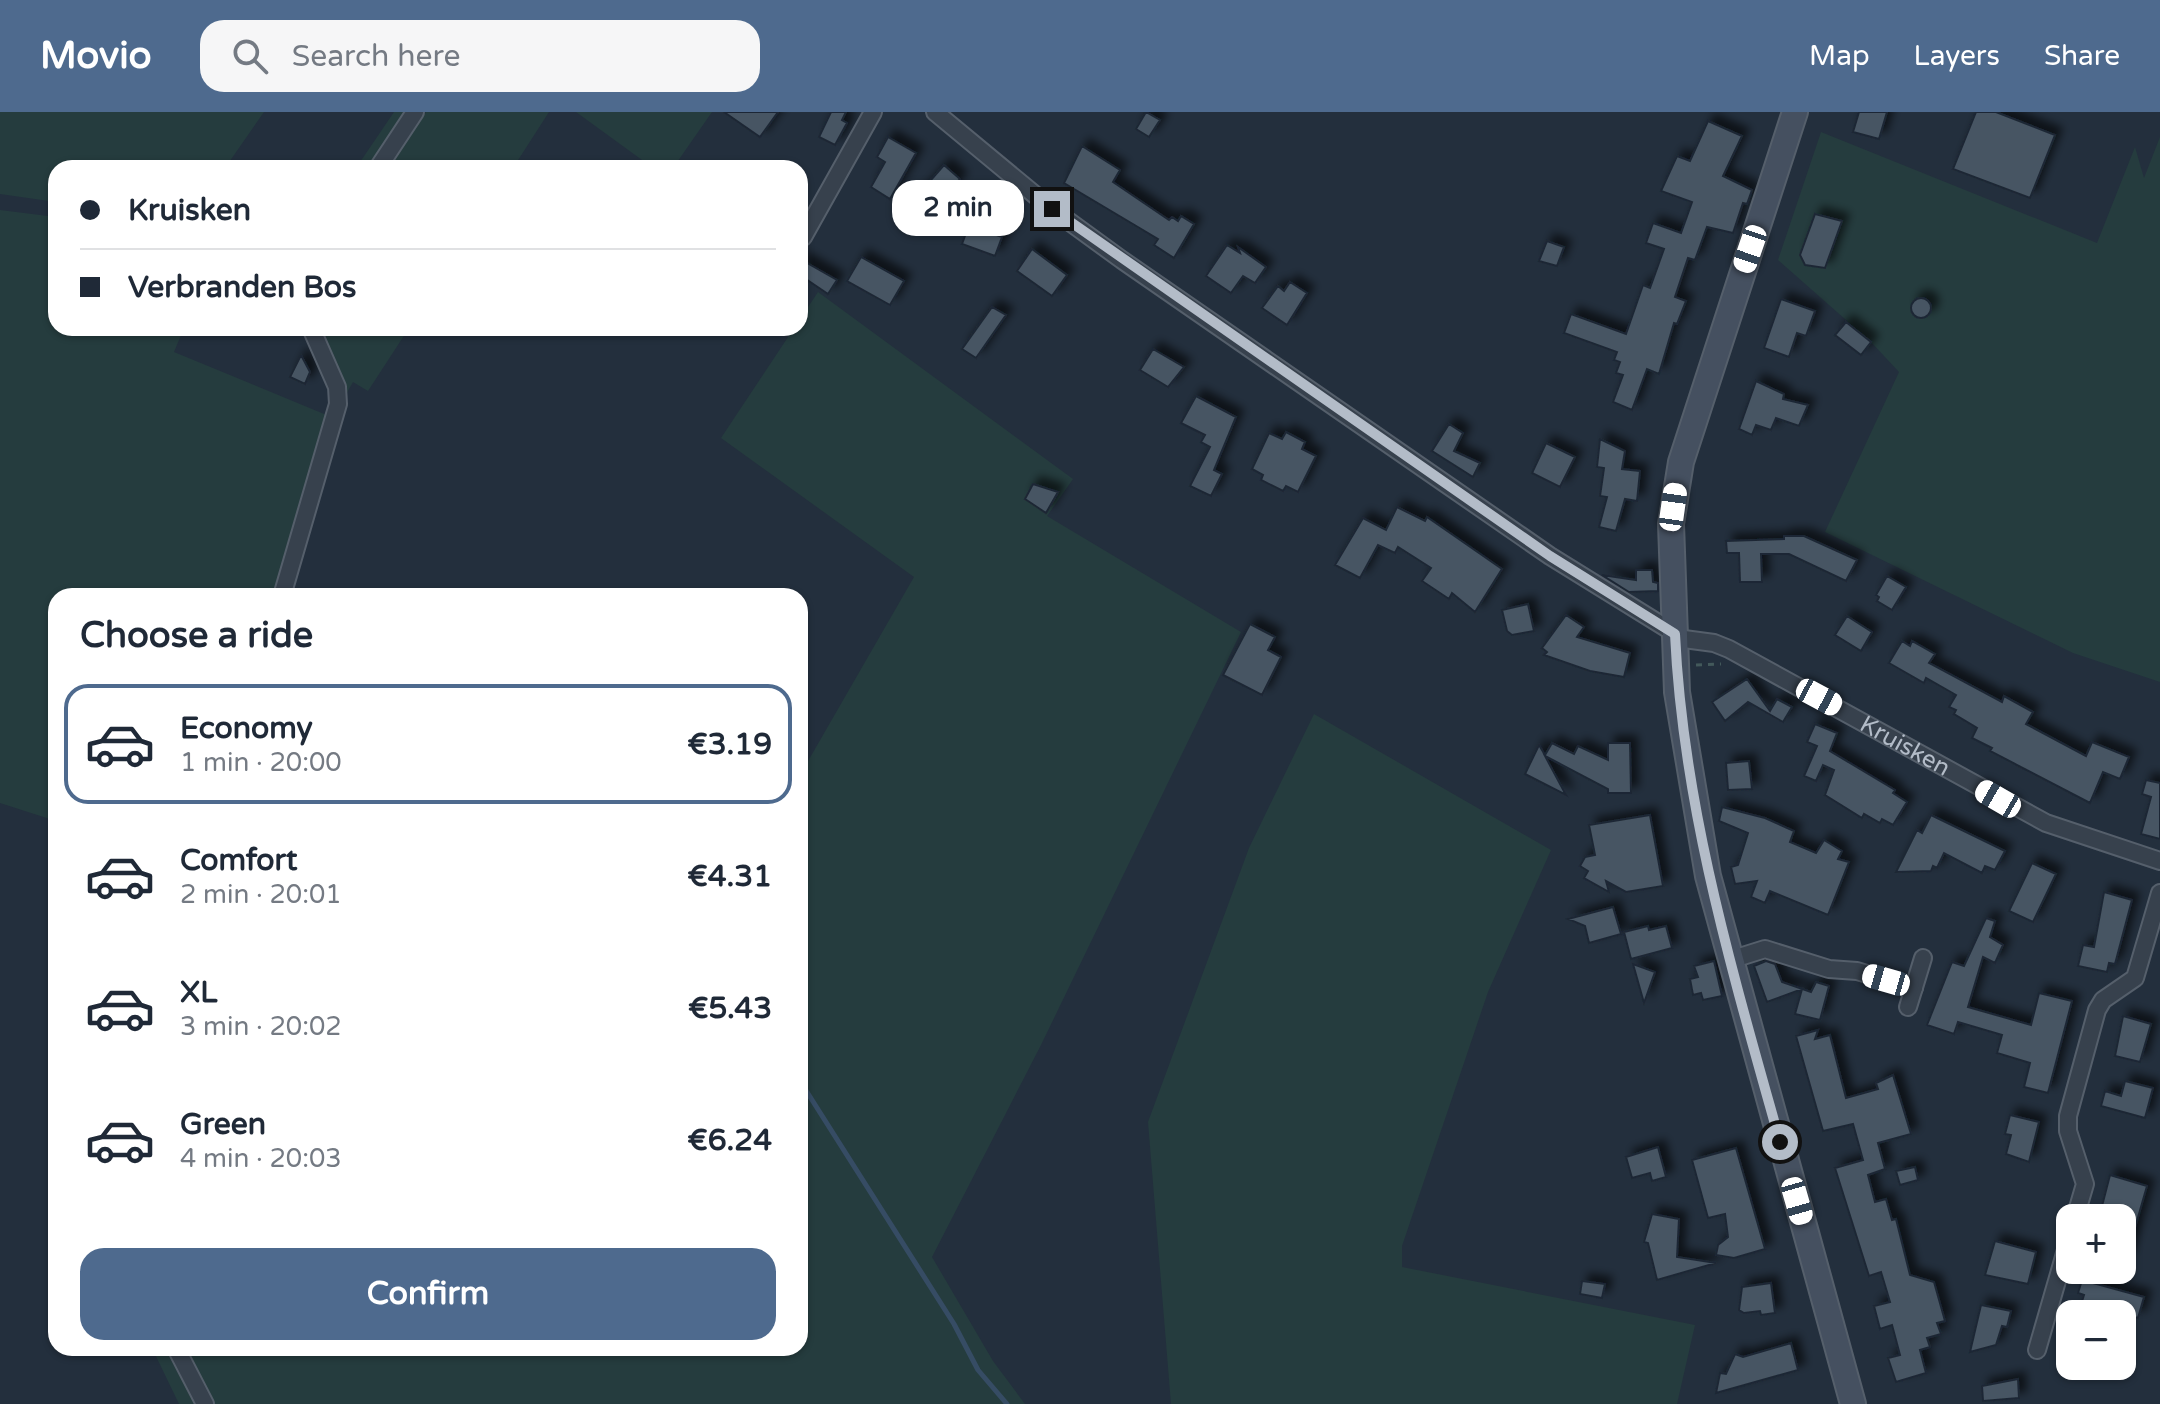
<!DOCTYPE html>
<meta charset="utf-8">
<style>
:root{--surface:#fff;--page:#f6f6f7;--text:#1f2937;--muted:#747a83;--line:#e0e1e3;--accent:#4e6a8e}
body{margin:0;font-family:"Varela Round",sans-serif;background:var(--page);color:var(--text);height:100vh;display:flex;flex-direction:column;font-size:30px;white-space:nowrap}
*{box-sizing:border-box;margin:0}
p{font-size:26px;color:var(--muted)}
.icon{flex:none;width:44px;height:44px;fill:none;stroke:currentColor;stroke-width:2;stroke-linecap:round;stroke-linejoin:round}
.map{position:relative;flex:1;overflow:hidden}
.sheet{position:absolute;left:48px;top:476px;width:760px;height:768px;display:flex;flex-direction:column;background:var(--surface);border-radius:24px;box-shadow:0 2px 6px #0004}
.sheet>*{flex:none}
.guide{position:absolute;left:48px;top:48px;width:760px;height:176px;border-radius:24px;box-shadow:0 2px 6px #0004;display:grid;align-content:center;height:176px;padding:0 32px;background:var(--surface)}
.tools{position:absolute;left:2056px;top:1092px;display:grid;gap:16px}
.tools a{display:grid;place-items:center;width:80px;height:80px;border-radius:16px;background:var(--surface);box-shadow:0 2px 6px #0004;font-size:40px}
.end{position:absolute;width:36px;height:36px;margin:-18px;border:10px solid #b3bcc8;background:#111;box-shadow:0 0 0 4px #111}
.from{border-radius:50%}
.bubble{position:absolute;height:56px;border-radius:24px;background:var(--surface);box-shadow:0 2px 6px #0004;font-size:26px;font-weight:800;line-height:56px;text-align:center}
.car{position:absolute;width:24px;height:48px;margin:-24px -12px;border-radius:10px;box-shadow:0 0 6px 2px #0007;background:linear-gradient(#fff 24%,#345 0 40%,#fff 0 76%,#345 0 86%,#fff 0)}
.guide b{display:flex;align-items:center;gap:28px;height:76px;font-size:30px}
.guide b+b{border-top:2px solid var(--line)}
.guide i{width:20px;height:20px;background:var(--text)}
ul{padding:0;list-style:none}
li{display:flex;align-items:center;gap:24px;height:120px;margin:0 16px 12px;padding:0 16px;border:4px solid transparent;border-radius:24px}
li div{flex:1}
li b{display:block;font-size:30px}
li em{font-style:normal;font-weight:800}
li.selected{border-color:var(--accent)}
li>.icon{width:72px;height:72px;stroke-width:1.5}
h2{padding:0 32px;font-size:36px;line-height:96px}
.primary-button{display:flex;gap:16px;margin-top:auto;padding:16px 32px}
.primary-button a{flex:1;height:92px;border-radius:24px;background:var(--accent);color:#fff;font-size:32px;font-weight:800;line-height:92px;text-align:center}
header{display:flex;align-items:center;gap:48px;box-sizing:border-box;height:112px;padding:0 40px;background:var(--accent);color:#fff}
header strong{font-size:38px}
nav{display:flex;gap:44px;margin-inline-start:auto;font-size:28px}
.search{width:560px;height:72px;background:var(--page);display:flex;align-items:center;gap:20px;box-sizing:border-box;padding:0 28px;border-radius:24px;color:var(--muted);font-size:30px}
.map>svg:first-child{display:block}
.green{fill:#253c3e}
.lines{fill:none;stroke-linecap:round;stroke-linejoin:round}
.stream{stroke:#364c64;stroke-width:5}
.building{fill:#475563;stroke:#1e2834;stroke-width:2;filter:url(#shadow)}
.street-casing{stroke:#555f6b;stroke-width:20}
.secondary-casing{stroke:#555f6b;stroke-width:28}
.path{stroke:#43595b;stroke-width:3;stroke-dasharray:6 6;stroke-linecap:butt}
.street{stroke:#37414d;stroke-width:16}
.secondary{stroke:#455060;stroke-width:24}
.route{stroke:#b3bcc8;stroke-width:10}
.labels{text-anchor:middle;dominant-baseline:central;stroke-width:7;stroke-linejoin:round;paint-order:stroke}
.street-label{font-size:24px;fill:#b3bcc8;stroke:#1c2632}
</style>
<header>
<strong>Movio</strong>
<div class="search"><svg class="icon" aria-label="search" viewBox="0 0 24 24"><circle cx="10" cy="10" r="6"/><path d="M15 15l6 6"/></svg>Search here</div>
<nav><a>Map</a><a>Layers</a><a>Share</a></nav>
</header>
<div class="map">
<svg width="2160" height="1292" viewBox="0 0 2160 1292">
<defs>
<filter id="shadow"><feDropShadow dx="7" dy="-7" stdDeviation="4" flood-color="#0009"/></filter>
</defs>
<rect width="100%" height="100%" fill="#232f3d"/>
<path class="green" d="M0,0h264l-39,56h-169v34l-56,-8z
M394,0h16l-37,56h-17z
M426,0h123l-36,56h-125z
M576,0h136l-39,56h-20z
M1821,20l276,111 38,-96 9,31 16,-41v545l-87,-29 -248,-121 74,-160 -28,-30 -93,-82z
M0,98l56,7v111h128l-10,24 155,64 -53,180h-220v225l-56,-18z
M818,180l255,187 -26,37 194,116 -200,413 -109,212 61,104 32,43h-810l-29,-56h614v-573l114,-198 -193,-139 73,-110h6v-9z
M315,216h94l-41,63 -15,-9 -9,16z
M1314,602l237,136 -63,142 -86,254v21l293,58 -18,79h-506l-23,-282 101,-274z
M152,1236h13l29,56h-15z"/>
<g class="lines">
<path class="stream" d="M800,969l154,243 24,46 29,34"/>
</g>
<path class="building" d="M724,0h54l-18,25z
M831,0h15l-4,8 5,3 -12,22 -16,-8z
M1146,0l14,8 -11,17 -13,-8z
M1859,0h28l-8,27 -26,-7z
M1976,0h20l59,23 -25,63 -77,-29z
M1708,9l34,15 -19,40 29,14 -5,14 -4,-1 -10,30 -26,-6 -12,33 -7,-2 -13,39 11,4 -9,23 -3,-1 -15,51 -12,-5 -15,41 -19,-8 10,-27 -7,-2 4,-11 -6,-2 3,-8 -53,-19 7,-19 55,20 17,-49 7,3 14,-39 -18,-6 7,-20 28,10 11,-31 -31,-11 16,-35 13,5z
M888,25l28,16 -26,46 -19,-12 14,-25 -8,-5z
M1082,34l38,24 -7,12 56,38 3,-3 6,4 3,-5 13,8 -20,34 -20,-13 4,-6 -94,-56z
M944,53l16,14 -25,29 -5,-4 -16,27 -18,-11z
M1815,102l27,7 -17,47 -20,-3 -5,-10z
M969,113l33,12 -7,19 -33,-12z
M1547,129l17,6 -7,19 -18,-5z
M1227,133l13,8 -2,-6 28,20 -11,16 -12,-7 -12,17 -25,-17z
M1032,137l35,26 -15,21 -35,-25z
M861,145l43,24 -14,24 -43,-24z
M800,147l37,21 -9,14 -28,-19z
M1290,170l17,11 -20,32 -25,-17 16,-22 6,5z
M1911 196a10 10 0 1 1 20 0a10 10 0 1 1-20 0Z
M1781,187l34,12 -9,25 -9,-3 -8,24 -25,-9z
M992,195l14,8 -30,43 -14,-9z
M1846,210l25,20 -10,13 -26,-20z
M1153,237l31,18 -16,20 -28,-17z
M301,243l9,17 -5,12 -15,-7z
M1756,269l28,13 -1,5 25,6 -9,21 -23,-8 -5,12 -15,-5 -4,10 -13,-6z
M1196,284l40,21 -22,53 8,4 -11,22 -21,-10 20,-39 -9,-5 4,-7 -24,-12z
M1449,312l14,9 -9,18 26,12 -7,14 -41,-26z
M1286,320l19,10 -3,7 14,7 -18,36 -12,-6 -3,5 -22,-11 2,-5 -11,-6 17,-36 13,6z
M1600,327l25,12 -3,18 18,2 -3,30 -12,-2 -9,32 -17,-4 8,-30 -7,-1 4,-28 -7,-1z
M1546,331l29,14 -15,30 -28,-14z
M1033,372l25,8 -12,21 -21,-14z
M1397,395l28,14 2,-4 75,52 -27,43 -23,-19 -3,6 -27,-18 9,-13 -33,-21 -3,6 -17,-8 -18,33 -25,-13 28,-47 23,12z
M1784,424h20l53,24 -11,21 -57,-27h-28l1,28h-22l-1,-29h-12l-1,-12 58,-2z
M1636,458h16l1,12 5,1v8l-29,1 -27,-17 34,5z
M1887,464l19,11 -14,23 -15,-9 2,-4 -3,-2z
M1528,492l6,27 -22,4 -5,-4 -5,-21z
M1566,503l18,12 -7,10 53,16 -6,24 -34,-6 -46,-16 3,-3 -5,-4z
M1847,504l25,16 -11,19 -26,-16z
M1250,512l25,13 -7,13 13,7 -19,38 -39,-20z
M1902,529l8,5 2,-5 23,13 -6,9 73,39 2,-6 29,16 -7,12 60,32 6,-14 37,15 -9,22 -17,-7 -13,31 -100,-52 2,-3 -20,-10 5,-10 -23,-14 2,-4 -7,-3 7,-12 -30,-17 -2,5 -35,-20z
M1747,567l23,32 7,-12 15,8 -9,15 -35,-20 -23,19 -13,-19z
M1815,612l22,9 -7,18 65,39 -2,3 14,9 -14,23 -11,-6 -2,4 -16,-9 -2,4 -37,-23 9,-25 -11,-5 -7,16 -12,-5 13,-30 -10,-4z
M1552,631l22,11 4,-8 30,14v-17h22l1,50h-23v-4l-63,-33 21,39 -41,-21 14,-29 6,10z
M1749,649l3,28 -24,1 -2,-27z
M2146,668l14,3v56l-19,-5 10,-37 -9,-3z
M1722,695l43,11 29,13 -4,11 26,11 8,-13 18,11 -4,8 11,3 -21,53 -58,-24 -5,12 -14,-6 6,-16 -22,3 -4,-17 7,-2 10,-32 -29,-12z
M1650,703l13,71 -37,6 -20,-11 3,11 -25,-14 4,-7 -8,-5 5,-9 10,-2 -6,-30z
M1931,703l74,36 -10,19 -10,-4 -3,7 -38,-20 -7,15 -4,-2 -2,5 -35,1 21,-42 5,3z
M2032,751l24,11 -23,48 -24,-11z
M2104,780l28,8 -17,64 -6,-1 -2,9 -29,-6 5,-21 11,2z
M1613,795l8,27 -32,9 -4,-17 -17,-7z
M1986,806l9,3 -5,16 13,8 -8,18 -12,-6 -15,50 63,18 8,-32 33,8 -24,92 -24,-6 6,-24 -33,-10 5,-18 -44,-13 -4,12 -27,-9 25,-63 12,4z
M1648,814l1,4 17,-4 6,22 -41,11 -7,-27z
M1714,849l8,35 -19,4 -2,-7 -8,2 -3,-16 8,-2 -4,-11z
M1766,849l9,3 7,18 29,10 5,-10 13,4 -9,34 -25,-6 7,-25 -35,13 -13,-36z
M1633,852l22,8 -11,31z
M2123,904l28,8 -11,38 -25,-6z
M1818,918l-3,9 15,-4 16,63 32,-9 -2,-6 17,-8 18,59 -33,9 7,26 -17,6 7,27 11,-3 6,21 4,-1 14,56 24,7 11,39 -8,2 4,11 -14,4 3,9 -10,3 6,23 -30,9 -8,-24 12,-3 -8,-30 -12,4 -6,-23 16,-4 -9,-30 -12,4 -34,-108 28,-8 -10,-36 -30,7 -27,-95z
M2125,969l28,7 -8,30 -44,-12 4,-15 16,5z
M2010,1003l29,7 -10,40 -23,-8 5,-19 -6,-1z
M1658,1035l8,30 -14,4 -2,-8 -18,5 -6,-21z
M1736,1036l29,101 -31,9 -18,-3 2,-10 10,-8 -3,-23 -17,4 -16,-58z
M1915,1055l3,13 -18,5 -4,-14z
M2110,1063l37,11 -21,73 -4,-1v-46l-20,-6z
M1652,1102l27,5 -2,38 39,6 -59,17 -9,-37 -4,-1z
M1995,1129l41,11 -8,32 -43,-9z
M2082,1168l62,17 -6,21 -33,-9 -2,5 -24,-3 5,-16 -6,-2z
M1582,1169l23,3 -3,14 -22,-4z
M1771,1171l4,30 -14,2 -1,-4 -16,2 -5,-3 3,-23z
M1981,1193l30,6 -4,16 -5,-1 -6,19 -26,7z
M1791,1231l7,27 -82,23 4,-20 6,1 9,-20 8,3z
M2018,1267l1,19 -36,3 -1,-15z"/>
<g class="lines">
<g class="street-casing">
<g id="street">
<path id="s1" d="M935,0l117,97 70,51 428,296 134,83 30,4 15,6 317,174 114,38"/>
<path d="M378,56l37,-56"/>
<path d="M803,125l70,-125"/>
<path d="M282,484l56,-192 -1,-17 -26,-59"/>
<path d="M1730,848l35,-11 64,20 28,2 57,17"/>
<path d="M1908,895l15,-49"/>
<path d="M2075,1106l10,-34 -17,-53v-15l29,-106 6,-10 32,-22 25,-85"/>
<path d="M176,1236l29,56"/>
<path d="M2037,1238l33,-114"/>
</g>
</g>
<g class="secondary-casing">
<path id="secondary" d="M1795,0l-114,350 -10,62 6,168 31,184 145,528"/>
</g>
<path class="path" d="M1696,553l25,-1"/>
<use href="#street" class="street"/>
<use href="#secondary" class="secondary"/>
</g>
<g class="lines">
<path class="route" d="M1052,97l498,347 125,78c8,174 58,340 105,508"/>
</g>
<g class="labels">
<g class="street-label">
<text stroke="none"><textPath href="#s1" startOffset="1164">Kruisken</textPath></text>
</g>
</g>
</svg>
<div class="tools">
<a>+</a>
<a>−</a>
</div>
<i class="end from" style="left:1780px;top:1030px"></i>
<i class="end" style="left:1052px;top:97px"></i>
<div class="bubble" style="left:892px;top:68px;width:132px">2 min</div>
<i class="car" style="left:1750px;top:137px;rotate:199deg"></i>
<i class="car" style="left:1673px;top:395px;rotate:8deg"></i>
<i class="car" style="left:1819px;top:585px;rotate:118deg"></i>
<i class="car" style="left:1998px;top:687px;rotate:300deg"></i>
<i class="car" style="left:1886px;top:868px;rotate:286deg"></i>
<i class="car" style="left:1797px;top:1089px;rotate:164deg"></i>
<div class="guide">
<b><i class="from"></i>Kruisken</b>
<b><i></i>Verbranden Bos</b>
</div>
<section class="sheet">
<h2>Choose a ride</h2>
<ul>
<li class="selected"><svg class="icon" aria-label="car" viewBox="0 0 24 24"><path d="M5 17H2v-5l4-1 3-4h7l3 4 3 1v5h-3M9 17h6M6 11h13"/><circle cx="7" cy="17" r="2"/><circle cx="17" cy="17" r="2"/></svg><div><b>Economy</b><p>1 min · 20:00</p></div><em>€3.19</em></li>
<li><svg class="icon" aria-label="car" viewBox="0 0 24 24"><path d="M5 17H2v-5l4-1 3-4h7l3 4 3 1v5h-3M9 17h6M6 11h13"/><circle cx="7" cy="17" r="2"/><circle cx="17" cy="17" r="2"/></svg><div><b>Comfort</b><p>2 min · 20:01</p></div><em>€4.31</em></li>
<li><svg class="icon" aria-label="car" viewBox="0 0 24 24"><path d="M5 17H2v-5l4-1 3-4h7l3 4 3 1v5h-3M9 17h6M6 11h13"/><circle cx="7" cy="17" r="2"/><circle cx="17" cy="17" r="2"/></svg><div><b>XL</b><p>3 min · 20:02</p></div><em>€5.43</em></li>
<li><svg class="icon" aria-label="car" viewBox="0 0 24 24"><path d="M5 17H2v-5l4-1 3-4h7l3 4 3 1v5h-3M9 17h6M6 11h13"/><circle cx="7" cy="17" r="2"/><circle cx="17" cy="17" r="2"/></svg><div><b>Green</b><p>4 min · 20:03</p></div><em>€6.24</em></li>
</ul>
<div class="primary-button"><a>Confirm</a></div>
</section>
</div>
